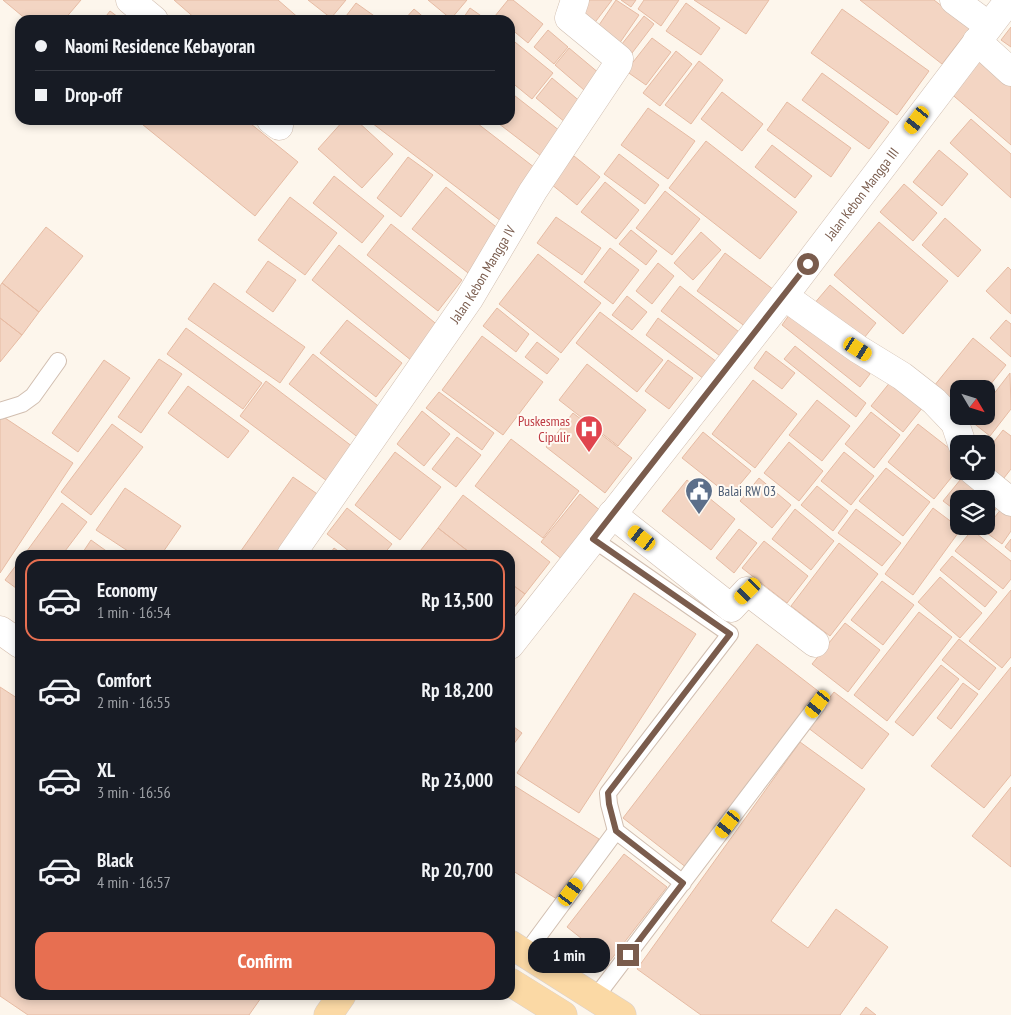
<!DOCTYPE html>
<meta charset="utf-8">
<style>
:root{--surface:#171b24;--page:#242831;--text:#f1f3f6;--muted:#9ea1a6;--line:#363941;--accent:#e76f51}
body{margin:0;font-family:"PT Sans Narrow",sans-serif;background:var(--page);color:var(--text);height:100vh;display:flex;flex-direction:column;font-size:19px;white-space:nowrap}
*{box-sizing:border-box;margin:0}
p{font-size:16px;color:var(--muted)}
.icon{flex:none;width:28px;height:28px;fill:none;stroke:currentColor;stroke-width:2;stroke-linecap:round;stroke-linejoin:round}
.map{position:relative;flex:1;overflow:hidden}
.sheet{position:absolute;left:15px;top:550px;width:500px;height:450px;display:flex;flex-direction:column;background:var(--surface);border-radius:15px;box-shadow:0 2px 8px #0003}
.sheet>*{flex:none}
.hud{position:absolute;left:15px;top:15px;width:500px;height:110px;border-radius:15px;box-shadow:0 2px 8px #0003;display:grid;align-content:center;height:110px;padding:0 20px;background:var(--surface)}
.needle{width:32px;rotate:128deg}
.controls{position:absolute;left:950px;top:380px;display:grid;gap:10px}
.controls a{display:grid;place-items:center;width:45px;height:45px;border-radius:10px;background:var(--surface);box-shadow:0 2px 8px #0003;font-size:25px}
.end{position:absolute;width:22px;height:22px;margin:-11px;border:6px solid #7a5c4d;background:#fff;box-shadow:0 0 0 2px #fff}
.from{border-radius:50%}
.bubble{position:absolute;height:35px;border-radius:15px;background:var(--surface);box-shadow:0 2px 8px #0003;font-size:16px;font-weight:700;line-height:35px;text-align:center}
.car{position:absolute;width:15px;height:30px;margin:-15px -8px;border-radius:6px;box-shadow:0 0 4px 1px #0007;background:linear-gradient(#f5c518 24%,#345 0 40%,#f5c518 0 76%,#345 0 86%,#f5c518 0)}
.hud b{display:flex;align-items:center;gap:18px;height:48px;font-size:19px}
.hud b+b{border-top:1px solid var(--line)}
.hud i{width:12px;height:12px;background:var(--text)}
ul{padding:9px 0 0;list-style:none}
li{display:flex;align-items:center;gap:15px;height:82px;margin:0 10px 8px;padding:0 10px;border:2px solid transparent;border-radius:15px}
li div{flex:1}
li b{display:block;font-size:19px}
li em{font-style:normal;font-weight:700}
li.on{border-color:var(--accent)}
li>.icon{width:45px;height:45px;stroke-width:1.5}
.cta{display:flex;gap:10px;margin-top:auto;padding:10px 20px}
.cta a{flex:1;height:58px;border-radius:15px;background:var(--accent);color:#fff;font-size:20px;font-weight:700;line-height:58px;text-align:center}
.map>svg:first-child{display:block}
.building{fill:#f3d5c3;stroke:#e6bba3}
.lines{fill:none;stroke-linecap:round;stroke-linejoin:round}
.service-casing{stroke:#d1beb0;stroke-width:18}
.minor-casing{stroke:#d1beb0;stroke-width:29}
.secondary-casing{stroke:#d6c0b0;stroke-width:29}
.primary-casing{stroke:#dad1cd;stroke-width:29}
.service{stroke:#fff;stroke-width:16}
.minor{stroke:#fff;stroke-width:28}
.secondary{stroke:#fff;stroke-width:28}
.primary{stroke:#fbd9a5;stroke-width:28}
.route{stroke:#7a5c4d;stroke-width:6}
.labels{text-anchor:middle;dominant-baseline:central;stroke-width:4;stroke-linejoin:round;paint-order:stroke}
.street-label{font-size:14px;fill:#7a5c4d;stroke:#fffaf3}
.health-label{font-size:14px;fill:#be3a42;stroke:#fffaf3;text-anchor:end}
.service-label{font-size:14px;fill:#4e5e75;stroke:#fffaf3;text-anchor:start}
</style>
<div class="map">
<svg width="1011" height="1015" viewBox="0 0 1011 1015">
<rect width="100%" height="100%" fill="#fdf6ec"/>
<path class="building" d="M3,0h78l-17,20h-37z
M174,0h104l23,20h-104z
M308,0h38l-15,18z
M428,0h39l-16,19z
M508,0h5l30,24 -15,19 -18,-15v-8h-10l-5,-4z
M586,0h26l-19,25 -17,-12z
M616,0l23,15 -20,29 -22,-16z
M621,0h15l-5,7z
M644,0h35l-18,26 -23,-17z
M694,0h75l-23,34z
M860,0h74l36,28 -28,36z
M356,3l24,17h-37z
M686,3l34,25 -19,27 -35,-24z
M470,8l17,12h-25z
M414,9l13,11h-23z
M842,9l87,62 -32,44 -86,-62z
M110,11l12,9h-19z
M644,16l10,8 -25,33 -11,-8z
M1011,27v20l-10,-7z
M548,30l20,17 -14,17 -20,-17z
M510,38l43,35 -21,26 -22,-18z
M652,38l19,14 -25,33 -20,-14z
M569,48l37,31 -15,17 -36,-31z
M676,51l16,13 -32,42 -17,-13z
M979,55l32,27v63l-63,-54z
M699,61l24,19 -32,44 -26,-19z
M822,73l67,49 -20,27 -67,-49z
M552,78l30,25 -16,20 -30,-25z
M510,92l50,39 -19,25 -47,-36h16z
M722,92l41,32 -21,27 -41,-32z
M787,102l64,46 -20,29 -64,-47z
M648,108l47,33 -27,38 -47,-34z
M971,119l40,35v44l-61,-55z
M137,120h109l52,42 -43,54z
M344,120h12l37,34 -31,34 -44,-39z
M368,120h105l66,51 -38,50z
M706,141l91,71 -37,47 -91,-71z
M772,145l40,31 -17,22 -40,-31z
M939,150l29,24 -26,32 -29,-24z
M619,154l40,31 -14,19 -41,-30z
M574,156l26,21 -23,28 -26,-21z
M408,157l25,18 -32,42 -24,-19z
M334,176l50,40 -22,27 -49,-40z
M605,182l34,28 -23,29 -35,-27z
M904,184l33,29 -24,28 -33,-29z
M446,187l59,47 -33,42 -60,-47z
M665,191l35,28 -28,36 -36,-27z
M290,197l47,36 -32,42 -47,-35z
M556,217l45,31 -19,27 -45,-32z
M945,218l36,32 -23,27 -36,-32z
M879,222l69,59 -45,53 -69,-59z
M391,224l71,56 -24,31 -71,-56z
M46,227l37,29 -44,56 -37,-29z
M631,230l26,21 -11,14 -27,-21z
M701,232l20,18 -28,30 -19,-17z
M339,245l106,86 -28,34 -105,-85z
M610,248l29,22 -26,34 -29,-22z
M725,253l49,37 -28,37 -49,-36z
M538,254l63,49 -40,50 -62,-49z
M268,261l28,19 -23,32 -27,-20z
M658,263l16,13 -22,28 -16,-13z
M1008,267l3,3v44l-25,-23z
M2,283l37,29 -17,23 -22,-17v-32z
M214,283l91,64 -25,36 -92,-64z
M830,285l46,38 -16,20 -47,-38z
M680,286l63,49 -19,24 -63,-48z
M627,296l20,16 -15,18 -20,-15z
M497,308l32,26 -13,18 -33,-26z
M792,311l78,63 -10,13 -78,-62z
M600,312l63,48 -26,32 -61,-49z
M0,318l22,17 -22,27z
M658,318l63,47 -13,17 -62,-47z
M347,320l55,43 -26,34 -56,-44z
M1006,320l5,4v33l-21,-19z
M186,328l76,55 -19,26 -76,-55z
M482,336l61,46 -40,53 -61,-45z
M973,338l33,27 -20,25 -27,-1v17l-25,-20z
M537,342l22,17 -12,15 -22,-17z
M795,346l71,57 -10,14 -72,-58z
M766,351l29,22 -13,16 -28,-21z
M313,354l74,59 -23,29 -75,-58z
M159,359l23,15 -41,59 -23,-16z
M104,360l26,18 -52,74 -26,-19z
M668,360l25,18 -24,31 -24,-18z
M587,364l59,46 -28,36 -59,-46z
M1010,373l1,36 -21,27 -18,-14 4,-6h10v-12z
M753,380l44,34 -42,54 -43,-34z
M266,381l91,69 -26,34 -91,-68z
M891,381l32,26 -20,25 -32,-26z
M188,386l61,45 -21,27 -60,-45z
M439,392l55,41 -12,17 -56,-42z
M817,400l33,26 -28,35 -33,-26z
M422,411l28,23 -26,32 -27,-22z
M871,412l29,23 -26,33 -29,-24z
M573,413l59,45 -27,35 -59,-46z
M2,416l71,47 -73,110v-154z
M112,424l31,23 -52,68 -30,-23z
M918,424l41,32v12l-25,31 -46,-37z
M1003,430l8,6v33l-11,14 -14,-12v-19z
M703,432l48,39 -21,25 -48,-38z
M457,437l24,18 -25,32 -24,-18z
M511,439l68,52 -36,47 -68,-52z
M789,442l34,29 -24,30 -35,-28z
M395,452l46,35 -41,53 -45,-35z
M844,452l30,24 -23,29 -30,-24z
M886,468l44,34 -27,34 -44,-35z
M965,474l19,15 -8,10h-17v14l-16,-12z
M293,477l30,21 -41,57h-44z
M759,478l32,27 -19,23 -32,-27z
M687,480l48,39 -24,31 -49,-39z
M817,486l31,25 -15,20 -32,-26z
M125,488l56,38 -20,29h-27l-38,-25z
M580,494l27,22 -38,49 -28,-23z
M986,494l14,10 -14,18v-23h-4z
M463,495l87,67 -25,32 -15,-11v-28h-37l-35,-27z
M62,503l25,19 -25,33h-38z
M1005,504l6,4v23l-9,13 -18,-13z
M347,508l45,36 -9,11h-29l-27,-21z
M933,508l28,21 -48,66 -28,-21z
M795,509l39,32 -23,29 -39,-31z
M856,509l45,34 -19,23 -44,-33z
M438,528l35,27h-56z
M739,529l18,14 -23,30 -18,-15z
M972,530l39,31v18l-8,10 -48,-38z
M1011,539v13l-6,-5z
M91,540l21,15h-31z
M764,541l44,35 -21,27 -45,-35z
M839,543l39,31 -48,62 -39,-30z
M334,548l10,7h-15z
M952,556l45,36 -12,15 -45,-37z
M20,560v31l-15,-11z
M940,577l42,36 -22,25 -42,-36z
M882,581l32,24 -31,40 -32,-25z
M510,583l15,11 -15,19z
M1011,590v67l-9,11 -33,-27z
M634,593l62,41 -117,179 -62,-40z
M919,612l33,25 -65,84 -33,-26z
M845,623l35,27 -32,42 -36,-28z
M959,639l37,29 -17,22 -37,-30z
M757,644l65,50 -135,174 -64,-50z
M941,665l18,14 -46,57 -18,-14z
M1011,667v108l-27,33 -53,-42z
M963,683l15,11 -27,35 -14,-11z
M0,687l20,13v295h243l-14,20h-221l-28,-19z
M834,692l55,42 -27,35 -55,-42z
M510,724l12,9 -12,16z
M800,742l65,47 -94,132 37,27 28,-39 52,38 -48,68h-139l-64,-46z
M510,783l89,56 -39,62 -50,-32z
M1011,787v80l-39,-31z
M624,854l43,33 -57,74 -43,-34z
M866,1007l10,8h-16z"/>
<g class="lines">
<g class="service-casing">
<path id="service" d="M0,411l22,-7 11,-8 25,-35
M616,831l67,52
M526,953l90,-122 -7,-27 -1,-11 122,-159 -137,-95
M595,998l223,-294"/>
</g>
<g class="minor-casing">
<g id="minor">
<path d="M130,0l24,20"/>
<path d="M954,0l35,26"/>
<path d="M977,41l34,31"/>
<path d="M271,120l8,6"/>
<path d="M784,296l74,53 44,27 32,25 21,22 7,21"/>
<path d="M973,471l38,31"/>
<path d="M612,514l119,94 16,-17 68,52"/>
<path id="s1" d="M291,555l178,-256 64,-108 85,-127 1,-5 -50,-41 6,-18"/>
<path id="s2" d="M510,645l274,-349 225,-296"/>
</g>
</g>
<g class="secondary-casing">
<path id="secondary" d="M0,630l20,14"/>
</g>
<g class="primary-casing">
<path id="primary" d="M510,944l112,71
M510,982l53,33
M328,1015l14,-20"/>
</g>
<use href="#service" class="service"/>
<use href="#minor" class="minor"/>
<use href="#secondary" class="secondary"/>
<use href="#primary" class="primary"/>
</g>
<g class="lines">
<path class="route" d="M628,955l55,-72 -67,-52 -7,-27 -1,-11 122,-159 -137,-95 215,-275"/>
</g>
<defs>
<g id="hospital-pin" transform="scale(1.4375)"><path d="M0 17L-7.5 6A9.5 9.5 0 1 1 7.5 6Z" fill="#e0444e" stroke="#fffaf3"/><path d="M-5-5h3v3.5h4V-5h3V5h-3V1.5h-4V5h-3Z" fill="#fff"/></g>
<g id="civic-pin" transform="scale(1.4375)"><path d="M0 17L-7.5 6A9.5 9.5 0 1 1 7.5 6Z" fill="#5c6f8a" stroke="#fffaf3"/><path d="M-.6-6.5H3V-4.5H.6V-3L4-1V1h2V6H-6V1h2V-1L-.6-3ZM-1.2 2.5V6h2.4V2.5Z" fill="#fff"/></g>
</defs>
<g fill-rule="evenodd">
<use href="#hospital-pin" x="589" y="429"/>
<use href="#civic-pin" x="699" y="491"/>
</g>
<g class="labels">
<g class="street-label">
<text stroke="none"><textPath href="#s2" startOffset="572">Jalan Kebon Mangga III</textPath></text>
<text stroke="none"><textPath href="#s1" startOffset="340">Jalan Kebon Mangga IV</textPath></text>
</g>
<g class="health-label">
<text x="570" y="421">Puskesmas<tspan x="570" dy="16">Cipulir</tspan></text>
</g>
<g class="service-label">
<text x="718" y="491">Balai RW 03</text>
</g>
</g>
</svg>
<div class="controls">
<a><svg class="needle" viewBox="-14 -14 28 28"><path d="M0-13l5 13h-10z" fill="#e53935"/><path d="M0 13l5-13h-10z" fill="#9ea1a6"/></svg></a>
<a><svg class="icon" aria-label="locate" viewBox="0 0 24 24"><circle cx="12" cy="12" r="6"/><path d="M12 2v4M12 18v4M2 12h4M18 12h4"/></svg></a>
<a><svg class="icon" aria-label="layers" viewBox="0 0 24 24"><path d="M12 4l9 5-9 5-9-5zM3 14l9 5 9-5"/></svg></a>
</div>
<i class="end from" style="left:808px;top:264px"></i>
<i class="end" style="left:628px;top:955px"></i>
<div class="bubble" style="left:528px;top:938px;width:82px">1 min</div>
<i class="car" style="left:917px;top:120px;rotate:217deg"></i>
<i class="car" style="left:858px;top:349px;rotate:122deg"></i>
<i class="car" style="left:642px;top:538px;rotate:308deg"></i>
<i class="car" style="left:748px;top:591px;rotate:225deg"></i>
<i class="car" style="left:818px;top:704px;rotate:217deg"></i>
<i class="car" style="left:728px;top:824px;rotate:217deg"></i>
<i class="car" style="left:571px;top:892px;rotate:36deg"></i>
<div class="hud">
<b><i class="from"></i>Naomi Residence Kebayoran</b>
<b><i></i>Drop-off</b>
</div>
<section class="sheet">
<ul>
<li class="on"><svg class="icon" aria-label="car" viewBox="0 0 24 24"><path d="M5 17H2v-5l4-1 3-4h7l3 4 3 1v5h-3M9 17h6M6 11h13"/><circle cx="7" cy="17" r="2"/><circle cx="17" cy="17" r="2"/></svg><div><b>Economy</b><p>1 min · 16:54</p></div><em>Rp 13,500</em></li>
<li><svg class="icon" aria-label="car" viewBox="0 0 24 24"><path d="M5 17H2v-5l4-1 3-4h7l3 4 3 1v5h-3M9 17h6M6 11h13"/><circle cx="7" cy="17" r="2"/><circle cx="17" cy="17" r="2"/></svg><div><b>Comfort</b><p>2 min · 16:55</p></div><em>Rp 18,200</em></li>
<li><svg class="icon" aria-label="car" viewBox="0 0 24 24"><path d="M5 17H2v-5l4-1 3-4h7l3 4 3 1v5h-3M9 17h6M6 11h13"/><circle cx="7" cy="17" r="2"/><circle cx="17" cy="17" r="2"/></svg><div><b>XL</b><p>3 min · 16:56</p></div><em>Rp 23,000</em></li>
<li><svg class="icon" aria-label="car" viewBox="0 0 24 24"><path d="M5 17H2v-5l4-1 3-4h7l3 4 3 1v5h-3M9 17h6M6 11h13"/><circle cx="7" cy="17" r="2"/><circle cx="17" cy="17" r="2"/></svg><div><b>Black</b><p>4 min · 16:57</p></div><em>Rp 20,700</em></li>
</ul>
<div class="cta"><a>Confirm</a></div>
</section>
</div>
